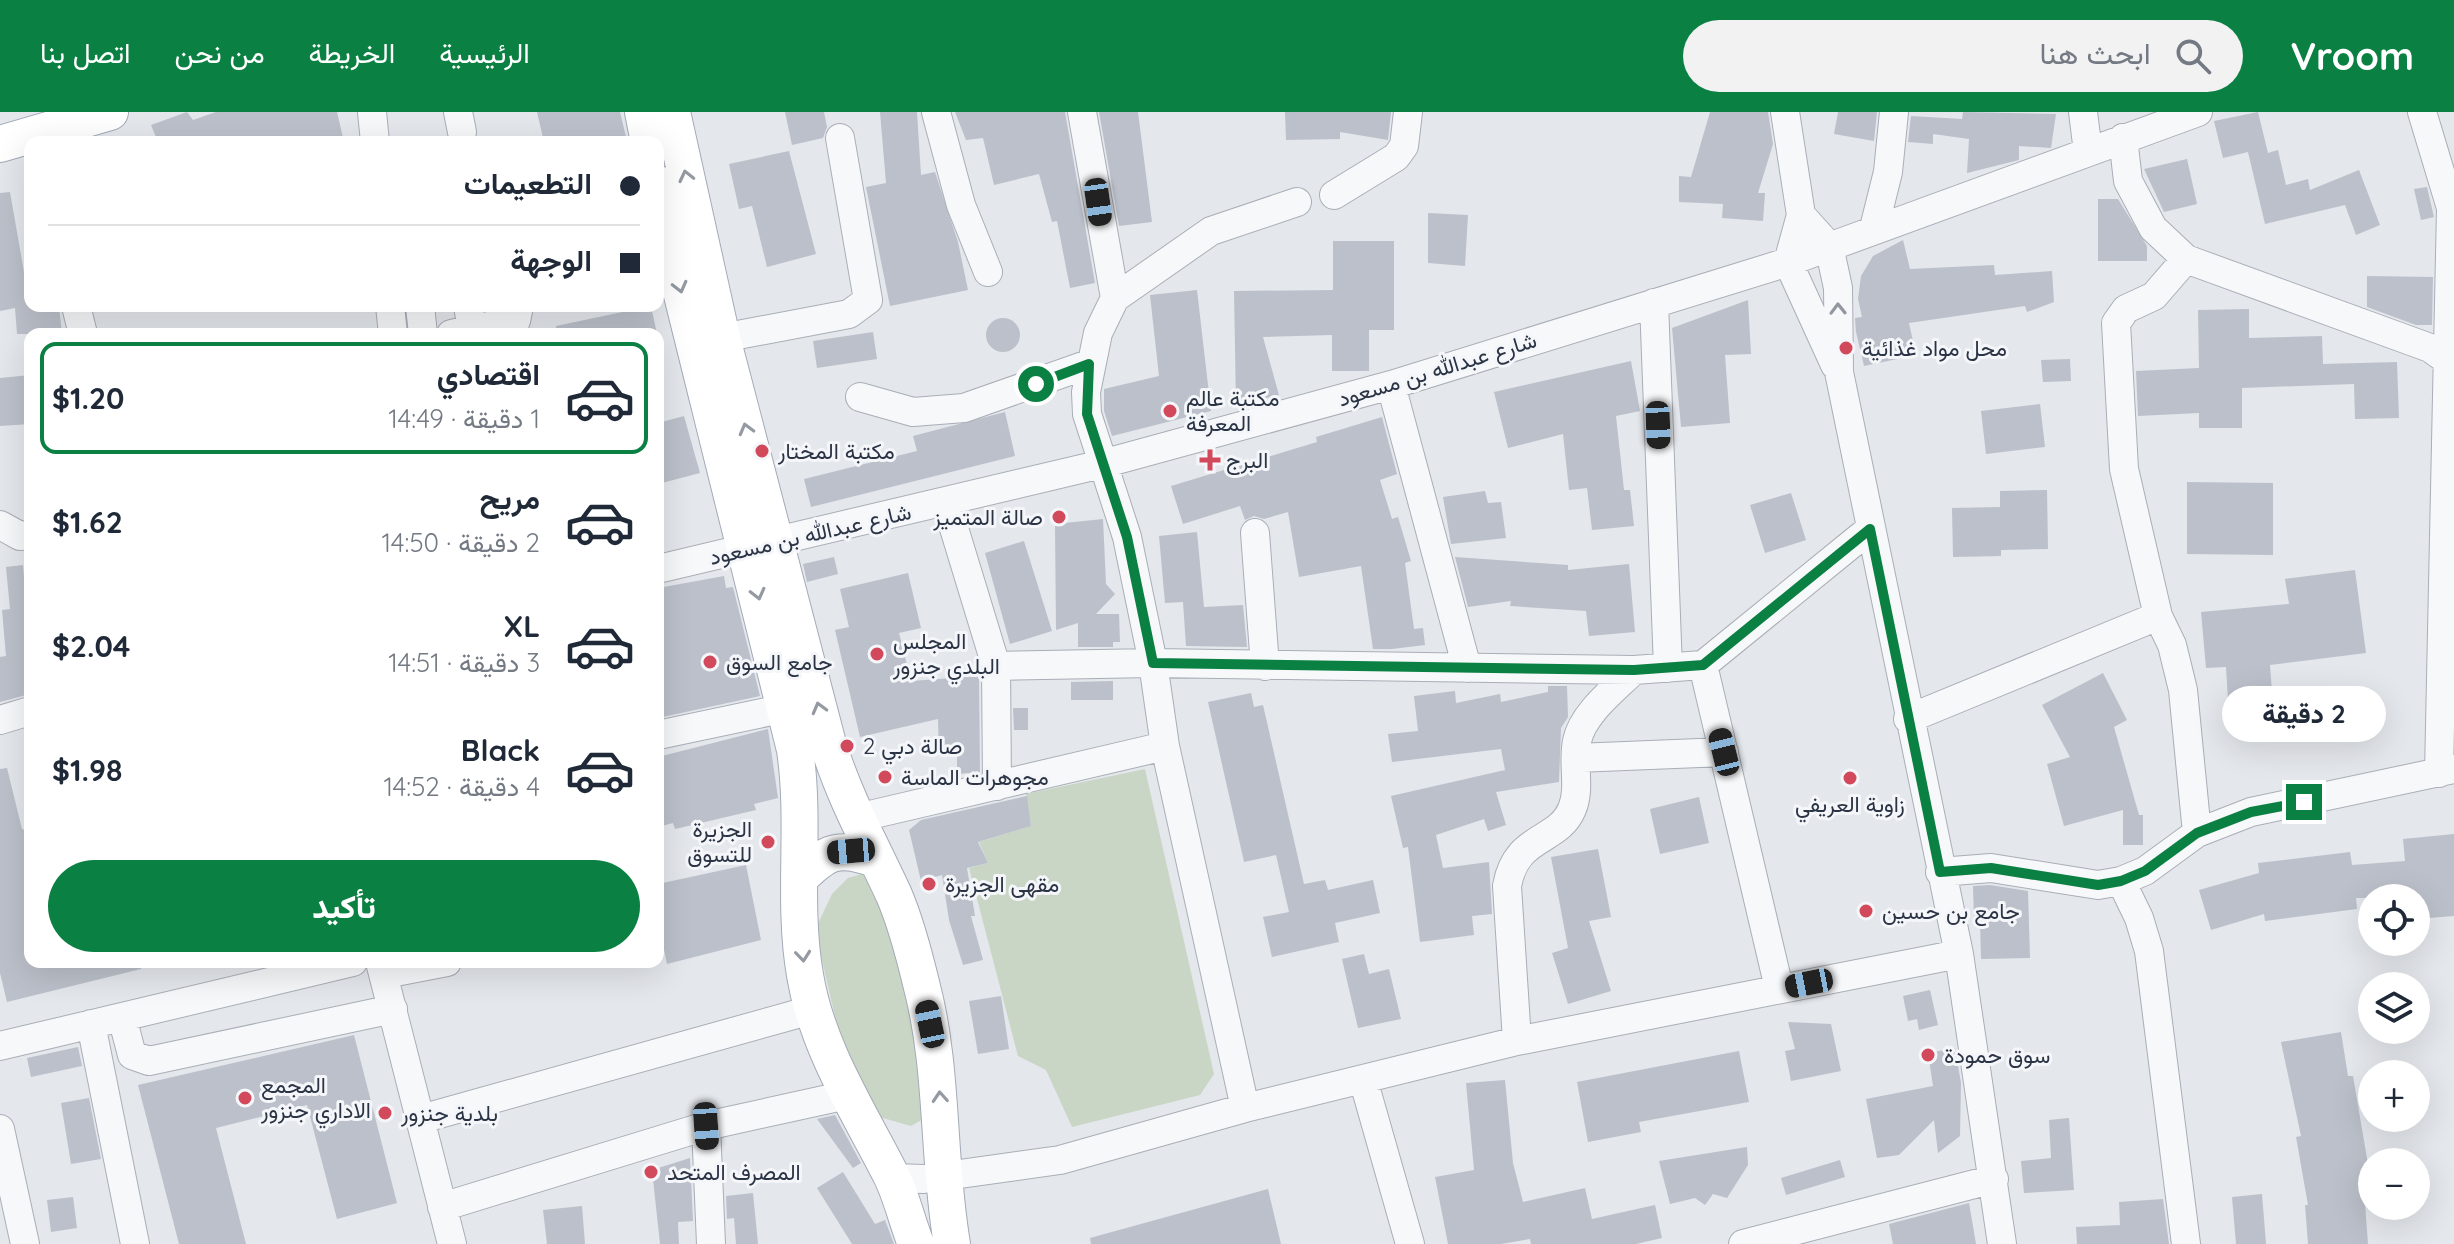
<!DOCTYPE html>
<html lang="ar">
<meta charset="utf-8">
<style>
:root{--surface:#fff;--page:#f2f2f3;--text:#1f2937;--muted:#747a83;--line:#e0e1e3;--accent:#0b8043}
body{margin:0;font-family:Quicksand,Vazirmatn,sans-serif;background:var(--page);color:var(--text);direction:rtl;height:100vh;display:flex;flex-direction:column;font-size:30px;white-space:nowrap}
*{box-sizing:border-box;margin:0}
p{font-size:26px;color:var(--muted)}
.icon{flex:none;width:44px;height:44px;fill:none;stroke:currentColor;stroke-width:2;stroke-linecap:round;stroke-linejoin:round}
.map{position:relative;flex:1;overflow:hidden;direction:ltr}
.sheet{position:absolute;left:24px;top:216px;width:640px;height:640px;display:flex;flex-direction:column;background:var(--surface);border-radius:16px;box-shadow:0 8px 32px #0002;direction:rtl}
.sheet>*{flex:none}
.hud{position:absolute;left:24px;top:24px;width:640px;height:176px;border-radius:16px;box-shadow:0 8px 32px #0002;direction:rtl;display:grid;align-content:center;height:176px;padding:0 24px;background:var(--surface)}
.tools{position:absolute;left:2358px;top:772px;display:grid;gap:16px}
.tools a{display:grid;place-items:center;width:72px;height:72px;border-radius:50%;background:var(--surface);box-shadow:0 8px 32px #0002;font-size:40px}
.end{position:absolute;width:36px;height:36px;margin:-18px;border:10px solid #0b8043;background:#fff;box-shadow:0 0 0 4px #fff}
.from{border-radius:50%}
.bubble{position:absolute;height:56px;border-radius:28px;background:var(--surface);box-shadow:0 8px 32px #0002;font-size:26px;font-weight:800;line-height:56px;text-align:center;direction:rtl}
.car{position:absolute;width:24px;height:48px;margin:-24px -12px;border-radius:10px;box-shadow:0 0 6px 2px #0007;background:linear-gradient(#222 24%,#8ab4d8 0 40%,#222 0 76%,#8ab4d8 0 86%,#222 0)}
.hud b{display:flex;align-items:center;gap:28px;height:76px;font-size:30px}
.hud b+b{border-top:2px solid var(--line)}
.hud i{width:20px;height:20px;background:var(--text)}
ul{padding:14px 0 0;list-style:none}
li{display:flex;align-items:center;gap:24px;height:112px;margin:0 16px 12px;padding:0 8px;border:4px solid transparent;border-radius:16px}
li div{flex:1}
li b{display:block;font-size:30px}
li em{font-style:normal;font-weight:800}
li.on{border-color:var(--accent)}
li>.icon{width:72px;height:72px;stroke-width:1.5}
.button{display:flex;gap:16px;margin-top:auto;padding:16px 24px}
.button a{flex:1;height:92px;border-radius:48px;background:var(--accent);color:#fff;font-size:32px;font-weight:800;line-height:92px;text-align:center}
header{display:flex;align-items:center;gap:48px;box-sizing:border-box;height:112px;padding:0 40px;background:var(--accent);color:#fff}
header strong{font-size:38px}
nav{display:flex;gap:44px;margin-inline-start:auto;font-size:28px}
.search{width:560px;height:72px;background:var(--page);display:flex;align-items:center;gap:20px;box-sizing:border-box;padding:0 28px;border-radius:44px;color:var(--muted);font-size:30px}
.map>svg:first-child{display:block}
.green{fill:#c9d6c5}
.building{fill:#bbc0ca}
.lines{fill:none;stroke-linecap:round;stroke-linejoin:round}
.minor-casing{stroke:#a9aeb7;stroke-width:30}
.major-casing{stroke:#a3abb8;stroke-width:38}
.minor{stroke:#f7f8fa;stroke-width:28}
.major{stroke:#fff;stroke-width:36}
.oneway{stroke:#959aa2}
.oneway2{stroke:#9196a0}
.route{stroke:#0b8043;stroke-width:10}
.poi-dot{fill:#d1495b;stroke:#f4f6f9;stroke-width:3}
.labels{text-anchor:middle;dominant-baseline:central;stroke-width:6;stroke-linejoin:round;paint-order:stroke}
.poi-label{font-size:22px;fill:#2b3445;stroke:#f4f6f9;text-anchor:start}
.street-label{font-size:22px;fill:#2b3445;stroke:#f4f6f9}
</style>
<header>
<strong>Vroom</strong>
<div class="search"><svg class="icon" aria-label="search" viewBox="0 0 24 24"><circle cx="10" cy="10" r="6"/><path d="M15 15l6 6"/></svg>ابحث هنا</div>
<nav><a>الرئيسية</a><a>الخريطة</a><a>من نحن</a><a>اتصل بنا</a></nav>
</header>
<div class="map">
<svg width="2454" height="1132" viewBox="0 0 2454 1132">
<rect width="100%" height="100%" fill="#e4e7ec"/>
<path class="green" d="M1145,657l69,305 -14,21 -128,32 -26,-57 -28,-14 -49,-188 19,-5 -9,-21 52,-16 -5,-32z
M862,762l17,8 14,26 39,206 -21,12 -35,-10 -29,-48 -32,-138 17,-36 16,-16z"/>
<path class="building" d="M187,0l6,8 23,-8h121l7,30h-186l-7,-17z
M537,0h83l6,25 -21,5h-61z
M785,0h39l3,15 -4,11 -31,7z
M880,0h37l4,63 14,-3 23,70 10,48 -78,16 -24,-119 20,-4z
M955,0h110l30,171 -25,5 -13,-67 -5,1 -13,-48 -45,11 -11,-47 -17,2z
M1099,0h39l14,110 -33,4z
M1285,0h106l-3,28 -48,-8v7l-54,1z
M1710,0h58l5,32 -15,49h7l-2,28 -41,-3 1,-14 -44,-2v-26l12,1z
M1838,0h39l-3,29 -40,-7z
M1963,0l93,2 -5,34 -32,-2v14l-52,13 2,-34 -36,-5v10l-25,-2 3,-26 51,3z
M2258,0l10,41 10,-3 8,35 22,-6 2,11 49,-20 21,55 -24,10 -11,-30 -80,19 -17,-72 -25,6 -9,-37z
M789,39l27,103 -49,13 -15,-61 -13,3 -10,-45z
M2187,47l10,45 -33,8 -20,-43z
M2427,75l7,30 -13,3 -7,-31z
M10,80l15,86 5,-1v29h29l3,28h-45l-2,-26 -15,3v-118z
M2098,87h20l29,47v15h-49z
M1428,101l40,2 -3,51 -37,-3z
M1903,128l7,29 84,-4 1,10 57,-4 2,31 -27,10 -2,-6 -116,17 7,32 -52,11 -8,-34 -1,-14 7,-1 -4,-18 3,-23 12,-20z
M1333,129h61v89h-25v41h-37v-36l-69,2 16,58 -43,10 -2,-114 99,-1z
M2367,164l66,1 -1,48h-16l-49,-18z
M1197,178l14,121 -99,25 -8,-25v-22l55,-13 -9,-81z
M1748,188l3,54 -26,1 5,68 -49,4 -9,-99z
M651,194l6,28h-100l-1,-8z
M2249,197v29l73,-2 1,28 74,-2 2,56 -44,1 -1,-35 -112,4v40h-43v-15l-61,3 -2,-45 63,-3 -1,-58z
M986 223a17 17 0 1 1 34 0a17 17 0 1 1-34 0Z
M873,220l4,27 -60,9 -4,-27z
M2070,247l1,22 -28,1 -2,-22z
M1631,249l9,50 -24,5 8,74h6l4,36 -42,4 -5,-42 -18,2 -6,-56 -55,14 -14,-56z
M30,263v49l-30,2v-48z
M2040,292l5,43 -59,7 -5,-43z
M1005,300l10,44 -204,51 -7,-28 113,-28 -4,-15z
M684,304l16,57 -42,11v-61z
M1382,305l15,57 -17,6 12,39 6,-2 13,44 -6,2 9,66 9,-1 2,17 -33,4h-19l-12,-83 -62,11 -11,-65 -24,7 -10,-3 -9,4 -5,-14 -57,18 -12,-38 146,-44 -1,-5z
M2187,370l86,1v72l-86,-1z
M2047,378l1,59 -47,1v6l-48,1 -1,-49 48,-1v-16z
M1485,379l3,12 13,-1 5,36 -55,6 -8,-47z
M1791,381l15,47 -41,13 -15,-48z
M1103,407l3,65 9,10 -19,20h23l1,28h-7v5h-35v-24l-22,7 -1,-106z
M1197,420l7,75 39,-2 4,42 -61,-1 -3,-44 -18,1 -6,-67z
M1024,429l28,90 -42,13 -25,-91z
M834,445l4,17 -31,8 -4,-18z
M1455,445l113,8v5l61,-6 6,68 -46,4 -3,-25 -76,-5 1,-5 -43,6z
M23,453l3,36 4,-1v94l-30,8v-45l6,-1 -4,-46 8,-1 -4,-42z
M2355,458l11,83 -96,12 5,67 -45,2 -4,-67 -20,1 -5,-56 88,-8 -4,-25z
M908,461l13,55 -22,5 12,48 68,-5 1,96 -23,2v-19l-18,1 -1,-37 -78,18 -25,-107 14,-3 -9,-38z
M724,464l2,12 7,-1 27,109 -102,22v-130z
M2103,561l24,47 -13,7 25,88h4v30h-20v-35l-59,16 -17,-62 23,-7 -28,-52z
M1113,569v19h-42v-18z
M1548,574h19l1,31 -7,11 -2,54 -63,10 10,33 -18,6 -4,-12 -48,16 7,33 46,-6 3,52 -20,2 2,19 -54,7 -12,-95 -5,1 -12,-52 114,-26 -4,-21 -109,13 -4,-28 30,-3 -4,-35 41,-5 1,12 44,-9 1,8 47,-10z
M1251,581l3,14 9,-2 41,179 21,-4 3,10 45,-10 7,33 -45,10 4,19 -67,15 -9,-40 26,-5 -13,-57 -32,7 -36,-160z
M1013,596h15v22h-14z
M768,617l10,69 -24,6 2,6 -81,19 -2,-6 -15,4v-70z
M7,656l15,61 8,3v130h110l1,7 -134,33 -7,-29v-204z
M1027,684l4,30 -53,16 10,21 -21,5 8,48h-4l12,44 -20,5 -14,-45 -7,-45 -21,6 -12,-51 12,-10z
M1699,685l10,46 -49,11 -10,-45z
M2454,722v82l-38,3v-21h-60l1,11 -92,12 -1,-7 -53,16 -12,-40 60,-17 -1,-10 92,-11 2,13 53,-4 -2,-22z
M1598,737l13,68 -22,4 22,70 -43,13 -16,-51 16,-5 -17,-91z
M746,753l15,75 -94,24 -9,-43v-37z
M1990,773l38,6 2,67 -49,1 -1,-39h-6l-1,-34z
M1364,842l5,20 20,-5 12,50 -43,9 -16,-69z
M1930,878l8,35 -19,5 -2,-11 -9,2 -5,-25z
M1001,884l8,53 -31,5 -9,-53z
M1788,910l43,2 10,47 -50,10 -6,-30 10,-2z
M2341,920l7,44h5l17,100 -7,1 5,67h-60l-3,-39h3l-12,-68 5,-1 -20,-94z
M354,923l43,168 -60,16 -30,-114 -91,23 30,116h-67l-41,-159z
M78,935l4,19 -51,11 -4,-19z
M1955,936l6,35 -1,53 -22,17 -4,-33 -35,35 -22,3 -11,-59 67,-13 -5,-33z
M1739,939l10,51 -110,20 2,10 -53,10 -11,-60z
M1505,968l8,83 10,39 62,-14 7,31 63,-14 7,33 -26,6h-105l-1,-5 -29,5h-53l-13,-67 39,-7 -8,-87z
M89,986l12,61 -30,5 -10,-61z
M835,1003l26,48 -8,5 -36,-49z
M2069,1006l5,72 -50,3 -3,-32 30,-3 -2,-38z
M1747,1035l1,18 -21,33 -14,-4 -8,11 -10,-7 -25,6 -11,-43z
M690,1046l3,63 -15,1 1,22h-19l-8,-74z
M1840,1048l5,17 -59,18 -5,-17z
M843,1060l32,52 10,-4 9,24h-42l-35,-56z
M1268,1077l13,55h-190l-1,-6z
M753,1081l5,51h-22l-2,-26 -7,1 -1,-23z
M2262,1082l4,50h-30l-4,-47z
M73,1085l4,31 -26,4 -4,-32z
M2163,1087l6,45h-92l-1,-17 44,-2 -1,-23z
M1969,1091l7,41h-83l-4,-20z
M582,1094l3,38h-38l-4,-34z"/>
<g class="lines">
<g class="minor-casing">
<path id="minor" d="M372,0l3,30
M458,0l4,20
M936,0l25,93 27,67
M1082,0l33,186
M1785,0l16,103 -13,47 47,103
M2083,0l5,40
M2422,0l29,96 -12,565
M2123,26l5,43 25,47 33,31 244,89 24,17
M1334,83l62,-38 8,-11 4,-34
M1801,103l28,31 9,42 1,84 120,582 43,290
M1874,116l14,-56 6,-60
M2186,147l-32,37 -28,13 -10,14 8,146 34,147 14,29 11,45 14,143
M1654,191l14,365
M76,194l7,28
M390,194l3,28
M420,194l3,28
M472,217l44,-8 3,-15
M451,222l21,-5 -4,-23
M722,226l127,-24 19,-14 -28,-162
M1391,273l76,283
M860,285l53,15 51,-4 125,-44
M946,390l50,164
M0,413l20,11 10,-1
M1255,421l10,133
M658,457l444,-105 289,-79 397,-123 410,-150
M1703,553l76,323
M1908,607l250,-103
M0,608l30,-9
M658,623l128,-27
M1576,646l148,-6
M997,674l-1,-120 157,-3 481,7 69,-5 167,-136
M857,706l308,-72
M1940,760l51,-4 107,17 23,-4 24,-10 52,-38 54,-21 203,-43
M2121,769l18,37 10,33 37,293
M380,850l72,282
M385,862l62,-12
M122,905l10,38 17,6 244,-52
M91,912l44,220
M1517,929l-10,-155c9,-52 51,-43 65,-77 9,-21 0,-46 5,-68 6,-28 37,-51 57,-71
M0,934l353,-84
M1363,967l47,165
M1245,996l-80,-362 -12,-83 -26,-126 -40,-123 -1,-22 12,-59 17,-35 96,-67 86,-29
M421,1007l394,-110
M706,1014l141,-31
M0,1017l25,115
M893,1066l31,1 136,-19 185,-52 272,-67 442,-87
M442,1095l264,-81 5,118
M1743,1132l251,-65"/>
</g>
<g class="major-casing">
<path id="major" d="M643,0l6,30
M672,0l50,226 106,406c16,53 43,101 66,151 12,28 20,59 27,88 23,86 16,174 31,261
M0,32l110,-32
M658,72l19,91 118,475c11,75 -3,150 10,225 12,73 53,135 86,200 11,22 16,47 25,69
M800,766c27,-27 38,-32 75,-19"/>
</g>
<use href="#minor" class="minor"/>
<use href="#major" class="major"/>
</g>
<defs><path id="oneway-chevron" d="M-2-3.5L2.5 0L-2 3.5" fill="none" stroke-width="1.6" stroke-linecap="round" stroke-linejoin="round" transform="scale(2)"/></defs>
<g class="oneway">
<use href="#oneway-chevron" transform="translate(686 64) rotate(-103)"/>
<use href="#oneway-chevron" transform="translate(680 175) rotate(76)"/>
<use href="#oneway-chevron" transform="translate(746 317) rotate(-105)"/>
<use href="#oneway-chevron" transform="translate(758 482) rotate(76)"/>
<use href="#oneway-chevron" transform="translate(819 596) rotate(-105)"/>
<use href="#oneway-chevron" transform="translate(803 844) rotate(84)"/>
<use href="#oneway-chevron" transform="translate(940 985) rotate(-94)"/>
</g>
<use class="oneway2" href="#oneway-chevron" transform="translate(1838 197) rotate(-91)"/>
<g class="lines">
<path class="route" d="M1036,272l53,-20 -2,50 40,123 26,126 481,7 69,-5 167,-136 70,343 51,-4 107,17 23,-4 24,-10 52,-38 54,-21 53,-10"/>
</g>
<g class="poi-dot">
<circle cx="1846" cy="236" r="8"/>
<circle cx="1170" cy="299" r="8"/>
<circle cx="762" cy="339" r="8"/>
<path d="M1206 336h8v8h8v8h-8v8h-8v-8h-8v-8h8z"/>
<circle cx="1059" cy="405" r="8"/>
<circle cx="877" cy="542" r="8"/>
<circle cx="710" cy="550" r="8"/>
<circle cx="847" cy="634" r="8"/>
<circle cx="885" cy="665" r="8"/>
<circle cx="1850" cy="666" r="8"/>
<circle cx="768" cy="730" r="8"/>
<circle cx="929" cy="772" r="8"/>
<circle cx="1866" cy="799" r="8"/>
<circle cx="1928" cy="943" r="8"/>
<circle cx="245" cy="986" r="8"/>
<circle cx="385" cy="1001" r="8"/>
<circle cx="651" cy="1060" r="8"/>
</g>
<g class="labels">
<g class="poi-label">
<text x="1862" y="236">محل مواد غذائية</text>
<text x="1186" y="286">مكتبة عالم<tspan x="1186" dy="25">المعرفة</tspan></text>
<text x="778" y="339">مكتبة المختار</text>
<text x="1226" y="348">البرج</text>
<text x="1043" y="405" text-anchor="end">صالة المتميز</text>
<text x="893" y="529">المجلس<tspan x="893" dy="25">البلدي جنزور</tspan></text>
<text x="726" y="550">جامع السوق</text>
<text x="863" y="634">صالة دبي 2</text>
<text x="901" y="665">مجوهرات الماسة</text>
<text x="1850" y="692" text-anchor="middle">زاوية العريفي</text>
<text x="752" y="717" text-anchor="end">الجزيرة<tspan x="752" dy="25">للتسوق</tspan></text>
<text x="945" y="772">مقهى الجزيرة</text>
<text x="1882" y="799">جامع بن حسين</text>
<text x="1944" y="943">سوق حمودة</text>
<text x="261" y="973">المجمع<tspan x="261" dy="25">الاداري جنزور</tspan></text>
<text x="401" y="1001">بلدية جنزور</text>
<text x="667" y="1060">المصرف المتحد</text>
</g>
<g class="street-label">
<text transform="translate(1437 257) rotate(-17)">شارع عبدالله بن مسعود</text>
<text transform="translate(810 422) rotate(-13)">شارع عبدالله بن مسعود</text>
</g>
</g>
</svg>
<div class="tools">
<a><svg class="icon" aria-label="locate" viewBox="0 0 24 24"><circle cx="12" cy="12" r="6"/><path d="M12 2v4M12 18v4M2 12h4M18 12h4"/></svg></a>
<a><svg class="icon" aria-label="layers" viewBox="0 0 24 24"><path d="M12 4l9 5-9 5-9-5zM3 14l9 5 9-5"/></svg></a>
<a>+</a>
<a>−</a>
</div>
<i class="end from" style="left:1036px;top:272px"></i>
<i class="end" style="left:2304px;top:690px"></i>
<div class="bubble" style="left:2222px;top:574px;width:164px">2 دقيقة</div>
<i class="car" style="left:1098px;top:90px;rotate:172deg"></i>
<i class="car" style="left:1658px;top:313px;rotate:178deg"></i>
<i class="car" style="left:1724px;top:640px;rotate:346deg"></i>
<i class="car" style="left:851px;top:739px;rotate:265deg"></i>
<i class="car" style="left:1809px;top:871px;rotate:259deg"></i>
<i class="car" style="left:930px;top:912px;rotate:348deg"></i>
<i class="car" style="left:706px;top:1014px;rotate:176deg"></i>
<div class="hud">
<b><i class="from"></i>التطعيمات</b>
<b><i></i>الوجهة</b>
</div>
<section class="sheet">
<ul>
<li class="on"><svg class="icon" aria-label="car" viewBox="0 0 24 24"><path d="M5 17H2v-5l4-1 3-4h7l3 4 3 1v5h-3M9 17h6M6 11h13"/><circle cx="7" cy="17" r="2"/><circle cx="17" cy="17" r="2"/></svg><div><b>اقتصادي</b><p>1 دقيقة · 14:49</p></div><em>$1.20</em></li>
<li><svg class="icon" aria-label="car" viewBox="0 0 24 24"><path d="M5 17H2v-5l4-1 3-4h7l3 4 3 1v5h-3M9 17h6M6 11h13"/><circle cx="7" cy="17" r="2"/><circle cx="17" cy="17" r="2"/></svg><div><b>مريح</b><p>2 دقيقة · 14:50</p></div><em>$1.62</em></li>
<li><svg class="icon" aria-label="car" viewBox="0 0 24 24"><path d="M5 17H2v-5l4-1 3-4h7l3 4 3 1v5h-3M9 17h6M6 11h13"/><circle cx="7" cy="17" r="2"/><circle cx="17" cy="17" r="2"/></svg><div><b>XL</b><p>3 دقيقة · 14:51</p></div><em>$2.04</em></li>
<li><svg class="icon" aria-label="car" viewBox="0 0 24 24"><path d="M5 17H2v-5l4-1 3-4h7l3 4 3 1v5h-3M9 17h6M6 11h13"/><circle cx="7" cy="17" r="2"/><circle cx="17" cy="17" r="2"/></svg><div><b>Black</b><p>4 دقيقة · 14:52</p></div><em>$1.98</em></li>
</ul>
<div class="button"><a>تأكيد</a></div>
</section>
</div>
